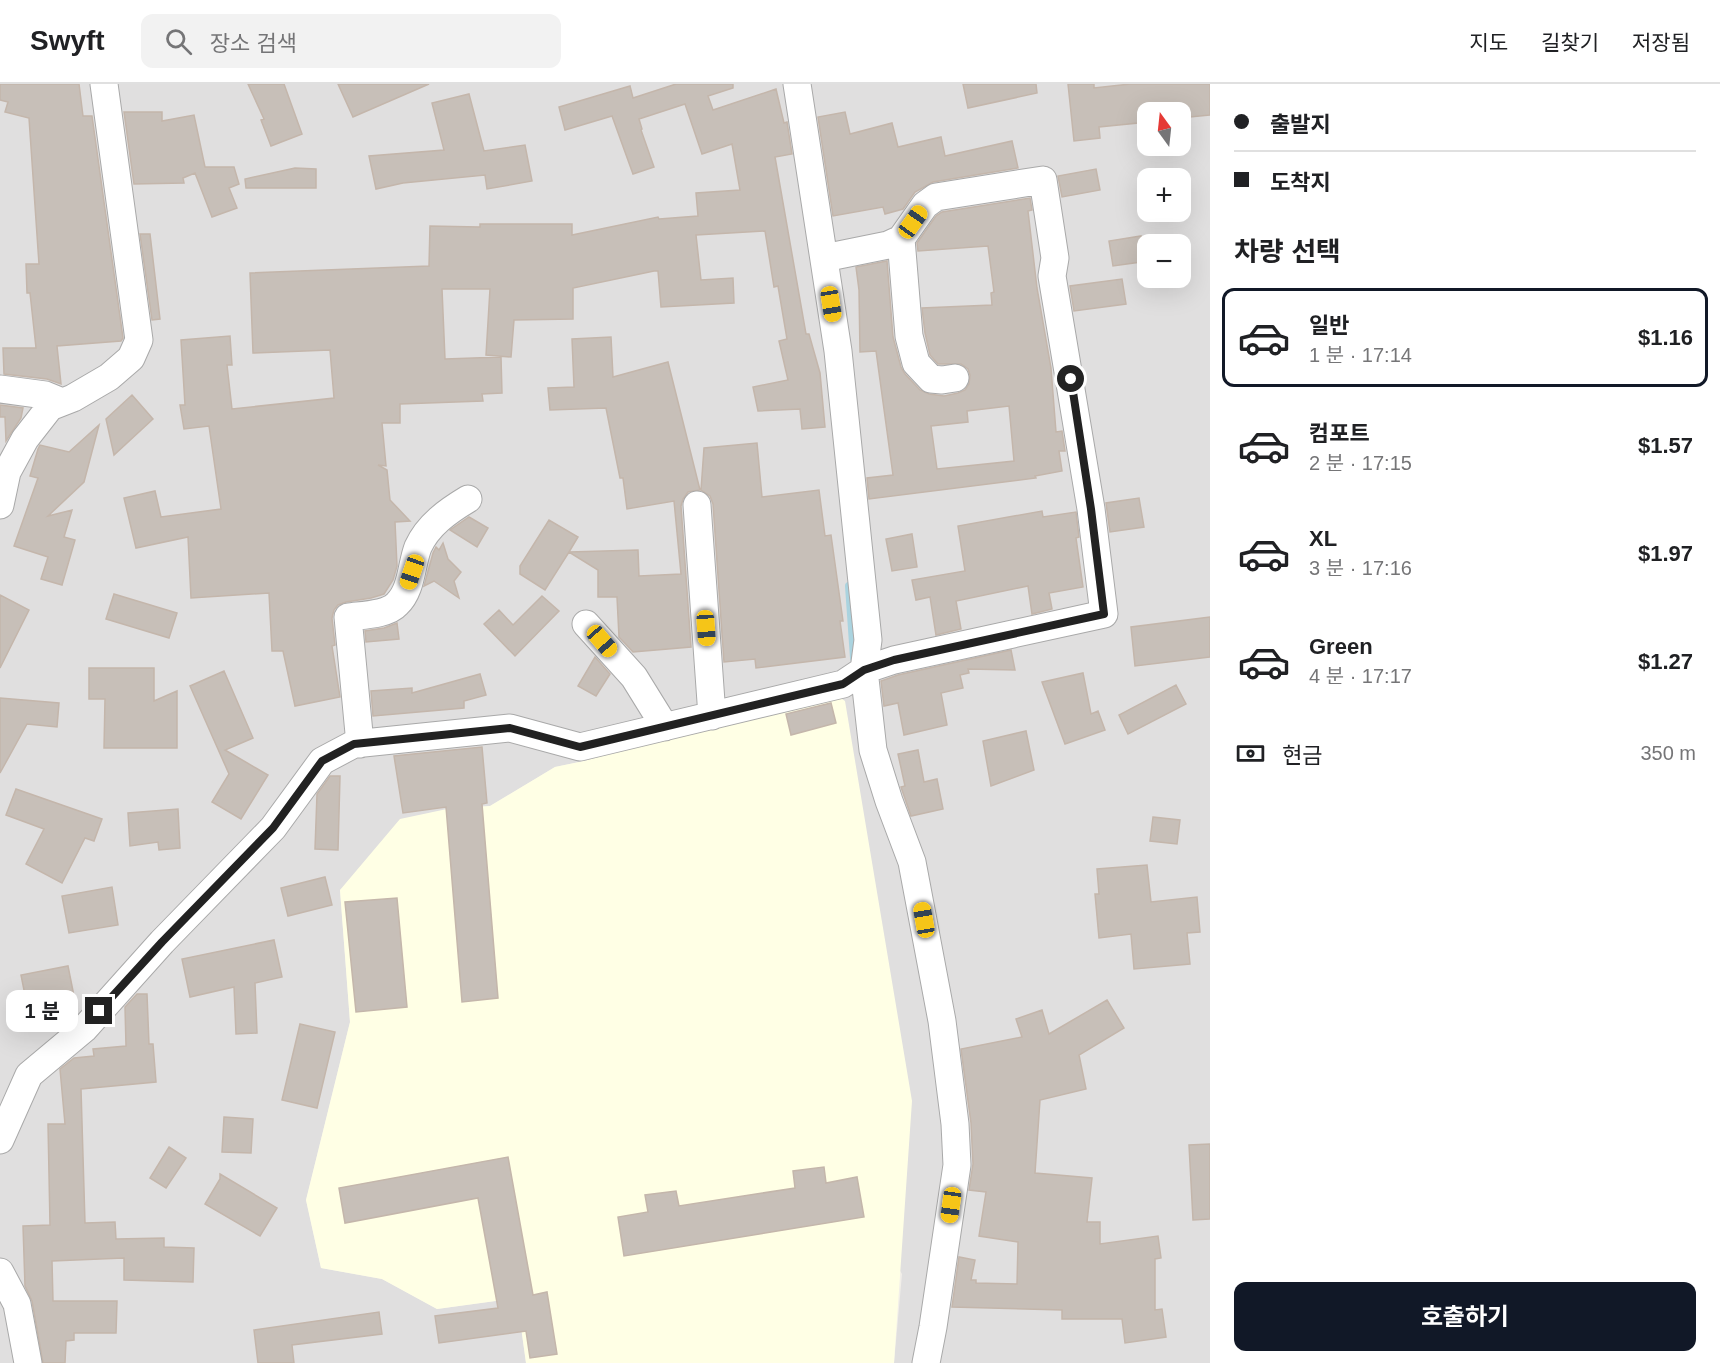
<!DOCTYPE html>
<html lang="ko">
<meta charset="utf-8">
<style>
:root{--surface:#fff;--page:#f2f2f2;--text:#202124;--muted:#757577;--line:#e0e0e0;--accent:#111827}
body{margin:0;font-family:Helvetica,"Noto Sans KR",sans-serif;background:var(--page);color:var(--text);height:100vh;display:flex;flex-direction:column;font-size:22px;white-space:nowrap}
*{box-sizing:border-box;margin:0}
p{font-size:20px;color:var(--muted)}
.icon{flex:none;width:33px;height:33px;fill:none;stroke:currentColor;stroke-width:2;stroke-linecap:round;stroke-linejoin:round}
.map{position:relative;flex:1;overflow:hidden}
.panel{display:flex;flex-direction:column;background:var(--surface);width:510px}
.panel>*{flex:none}
.banner{display:grid;align-content:center;height:132px;padding:0 24px;background:var(--surface)}
.needle{width:39px;rotate:345deg}
.tools{position:absolute;left:1137px;top:18px;display:grid;gap:12px}
.tools a{display:grid;place-items:center;width:54px;height:54px;border-radius:12px;background:var(--surface);box-shadow:0 6px 24px #0002;font-size:30px}
.end{position:absolute;width:27px;height:27px;margin:-14px;border:8px solid #222;background:#fff;box-shadow:0 0 0 3px #fff}
.from{border-radius:50%}
.bubble{position:absolute;height:42px;border-radius:12px;background:var(--surface);box-shadow:0 6px 24px #0002;font-size:20px;font-weight:700;line-height:42px;text-align:center}
.car{position:absolute;width:18px;height:36px;margin:-18px -9px;border-radius:8px;box-shadow:0 0 4px 2px #0007;background:linear-gradient(#f5c518 24%,#345 0 40%,#f5c518 0 76%,#345 0 86%,#f5c518 0)}
.banner b{display:flex;align-items:center;gap:21px;height:57px;font-size:22px}
.banner b+b{border-top:2px solid var(--line)}
.banner i{width:15px;height:15px;background:var(--text)}
ul{padding:0;list-style:none}
li{display:flex;align-items:center;gap:18px;height:99px;margin:0 12px 9px;padding:0 12px;border:3px solid transparent;border-radius:12px}
li div{flex:1}
li b{display:block;font-size:22px}
li em{font-style:normal;font-weight:700}
li.active{border-color:var(--accent)}
li>.icon{width:54px;height:54px;stroke-width:1.5}
h2{padding:0 24px;font-size:27px;line-height:72px}
.pay{display:flex;align-items:center;gap:15px;height:66px;padding:0 24px;font-size:22px}
.pay p{margin-inline-start:auto}
.cta{display:flex;gap:12px;margin-top:auto;padding:12px 24px}
.cta a{flex:1;height:69px;border-radius:12px;background:var(--accent);color:#fff;font-size:24px;font-weight:700;line-height:69px;text-align:center}
header{display:flex;align-items:center;gap:36px;box-sizing:border-box;height:84px;padding:0 30px;background:var(--surface);border-bottom:2px solid var(--line)}
header strong{font-size:28px}
nav{display:flex;gap:33px;margin-inline-start:auto;font-size:21px}
.search{width:420px;height:54px;background:var(--page);display:flex;align-items:center;gap:15px;box-sizing:border-box;padding:0 21px;border-radius:12px;color:var(--muted);font-size:22px}
main{display:flex;flex:1;min-height:0}
.map>svg:first-child{display:block}
.residential{fill:#e0dfdf;fill-rule:evenodd}
.education{fill:#ffffe5}
.lines{fill:none;stroke-linecap:round;stroke-linejoin:round}
.stream{stroke:#aad3df;stroke-width:8}
.building{fill:#c7bfb8;stroke:#c4b6ab;stroke-width:1.5;fill-rule:evenodd}
.minor-casing{stroke:#a9a9a9;stroke-width:29}
.minor{stroke:#fff;stroke-width:27}
.route{stroke:#222;stroke-width:8}
</style>
<header>
<strong>Swyft</strong>
<div class="search"><svg class="icon" aria-label="search" viewBox="0 0 24 24"><circle cx="10" cy="10" r="6"/><path d="M15 15l6 6"/></svg>장소 검색</div>
<nav><a>지도</a><a>길찾기</a><a>저장됨</a></nav>
</header>
<main>
<div class="map">
<svg width="1210" height="1279" viewBox="0 0 1210 1279">
<rect width="100%" height="100%" fill="#f2efe9"/>
<path class="residential" d="M0,0h1210v1279h-316l8,-89 -318,-513 -29,6 -65,39 -43,3 -107,81 10,132 -44,178 15,68 61,11 55,30 80,-11 9,65h-526zM1148,28h32v34h-32zM1148,94h32v34h-32zM1148,160h32v34h-32z"/>
<path class="education" d="M833,609l12,8 67,400 -18,262h-368l-9,-65 -80,11 -55,-30 -61,-11 -15,-68 44,-178 -10,-132 60,-71 47,-10 43,-3 65,-39 29,-6z"/>
<g class="lines">
<path class="stream" d="M849,502l5,72"/>
</g>
<path class="building" d="M0,0h79l4,32h9l31,222 -2,3 -64,5 4,38 -14,-5 -43,-5 -1,-26h33l-6,-55h-3l-1,-29h13l-10,-146 -24,-6 3,-10 -8,-2z
M248,0h36l18,50 -31,12 -10,-26 3,-1z
M338,0h91l-76,33z
M676,0h57v4l-25,8 5,14 63,-21 8,34 3,-1 5,32 -17,3 31,177h3l11,39 5,54 -23,2 -2,-20 -42,2 -5,-24 35,-7 -9,-39 8,-2 -9,-53 -4,1 -9,-56 -69,4 5,45 32,-2 1,25 -73,4 -3,-36h-4l-81,17v31l-59,1 -3,37 -25,-2 4,-66h-48l3,70 56,-2 1,36 -20,1 1,7 -83,3v19h-18l4,43 -8,-1 9,5 3,30 20,21 -15,1 2,44 -4,14 -9,14 -13,4 -25,4 -8,3 -4,5 -2,8 3,27 -3,1 8,51 -45,9 -12,-55h-11l-3,-58 -78,5 -3,-61 -52,11 -12,-50 31,-7 6,26 60,-8 -12,-83 -25,3 -4,-24h5l-4,-65 49,-4 2,29h-5l5,44 102,-11 -4,-48 -77,3 -3,-80 179,-7 1,-40 50,1v-3h92v11l86,-18 1,2 39,-3 -2,-23 44,-3 -8,-46 -30,10 -17,-50 -46,15 3,10 -1,1 13,37 -21,7 -21,-58 -47,14 -6,-23 71,-21 3,12z
M963,0h73l1,9 -69,15z
M1068,0h26v4l36,-4h80v31l-30,3v-6h-32v10l-49,5 1,11 -26,3z
M469,10l15,57 41,-6 7,36 -45,8 -2,-14 -82,8 -27,6 -7,-33 75,-6 -12,-47z
M124,28h38v9l32,-6 11,52h29l5,17 -10,4 8,20 -25,9 -17,-44 -12,5 1,5 -50,1z
M845,28l5,22 42,-11 6,24 43,-10 4,19 67,-15 6,27 -85,14 -18,10 -12,17 -18,5 -2,-7 -50,9 -15,-99z
M295,84l21,1v19h-70l-1,-9z
M1096,85l4,21 -38,7 -4,-21z
M1030,114l2,12 -4,1 9,77 14,80 5,64 6,-1 3,20h-6l3,20 -27,5 1,2 -167,21 -2,-21 26,-3 -17,-124 -16,1 -1,-62 -3,-23 31,-6 6,76 8,30 4,7 15,16 9,4 15,2 14,-3 7,-3 4,-6 1,-9 -2,-6 -7,-5h-23l-8,-9 -5,-22 -3,-25 70,-3 -1,-12 3,-1 -6,-46 -70,5 -1,-8 19,-27 6,-4zM1009,322l5,55 -77,8 -6,-43 37,-4 -1,-11z
M140,150h10l10,85 -8,1z
M1141,152v5l7,-1v21l-35,5 -4,-25z
M1122,195l4,25 -52,7 -4,-25z
M611,253l2,40 55,-15 32,128 -12,2 -5,7 -2,7 10,141 -58,5 -14,-15 -2,-40h-19v-27l-29,-18 -24,38 -25,-16v-8l29,-46 29,17 -9,15 69,-2 1,26 42,-2 -7,-73 -47,8 -4,-31h-3l-14,-70 -56,2 -2,-22 26,-1 -2,-48z
M132,311l21,24 -39,36 -8,-36z
M0,321l23,3 -2,10 -15,23 -1,-24h-5z
M99,341l-15,57 -36,34 24,-6 -8,27 11,3 -13,45 -21,-6 7,-22 -34,-11 24,-68 -8,-2 8,-27 2,-4 29,7z
M757,359l5,54 57,-7 6,46 6,-1 12,86h-3l5,36 -89,11 -1,-9 -31,3 -11,-158 -3,-8 -9,-6 3,-42z
M1139,414l5,29 -34,5 -4,-29z
M1042,427l1,6 33,-5 3,25 -3,1 7,49 -34,6 3,16 -20,5 -4,-28 -72,15 5,28 -25,6 -6,-38 -14,3 -4,-20 53,-9 -7,-45z
M469,433l19,11 -11,19 -27,-17z
M912,450l5,33 -25,4 -6,-32z
M443,459l5,16 13,13 -7,9 5,17 -25,-17 -10,5 9,-33 3,-6 3,3z
M114,510l63,19 -8,25 -63,-19z
M0,511l29,15 -29,58z
M542,512l17,15 -44,45 -31,-32 15,-14 14,15z
M1210,533v40l-75,9 -4,-39z
M397,539l2,16 -33,3 -1,-11 19,-3z
M1011,566l4,20 -47,-1 1,4 -9,2 3,13 -22,5 6,32 -43,10 -6,-32 -14,3 -3,-25 17,-6z
M595,573l15,17 -14,22 -18,-10z
M89,584h65v33l23,-10v57h-73l1,-49h-16z
M224,587l29,67 -28,12 43,25 -27,44 -29,-17 17,-28 -39,-88z
M1083,589l8,41 7,-3 7,19 -40,14 -23,-62z
M480,590l6,21 -22,6v7l-91,8 -2,-25 41,-3v5z
M1176,601l10,19 -58,30 -9,-19z
M0,614l59,5 -2,24 -30,-3 -27,49z
M831,619l5,20 -45,12 -5,-21z
M1026,647l8,39 -43,16 -8,-45z
M482,663l5,56 -5,1 16,194 -36,4 -16,-195 -43,6 -9,-57z
M918,666l6,32 13,-3 6,30 -32,7 -10,-29 4,-1 -7,-32z
M330,692h10l-2,74 -23,-1 2,-55z
M16,705l86,30 -8,22 -9,-3 -23,45 -36,-19 18,-35 -38,-14z
M178,725l2,39 -21,2 -1,-8 -28,4 -2,-33z
M1153,733l27,3 -3,24 -27,-3z
M1147,781l4,37 46,-5 3,35 -13,1 3,31 -56,5 -3,-35 -32,4 -4,-44h4l-2,-25z
M325,793l7,28 -44,11 -7,-28z
M112,803l6,38 -49,8 -7,-37z
M397,814l10,109 -51,5 -11,-110z
M274,856l8,37 -27,6 2,50 -21,1 -2,-47 -44,10 -8,-38z
M68,882l7,35 -47,9 -7,-35z
M137,910h10l2,50h4l3,38 -75,7 4,134 30,-1 1,17 48,-1v9l30,1 -1,34 -69,-2v-22l-72,3 1,40h64l-1,32h-42v7l-8,1 -1,22h-22l-11,-62 -7,-15 -2,-60 27,-1 -2,-101h17l-5,-55 14,-11 20,-2 -1,-7 33,-3 -1,-39z
M1107,916l17,28 -45,27 7,34 -46,11 -5,73 57,5 -5,44h13v22l58,-8 3,22 -6,1v51l7,-1 4,28 -41,6 -3,-24h-60v-9l-110,-3 7,-50 16,3 -4,20h5v3l41,1 1,-42 -39,-6 7,-44 -17,-2 4,-26 -2,-41 -10,-74 61,-12 -6,-18 26,-9 7,24z
M300,940l35,8 -18,76 -35,-8z
M224,1033l29,2 -2,34 -29,-1z
M1210,1060v75l-17,1 -4,-75z
M169,1063l17,11 -20,30 -16,-10z
M508,1073l25,138 14,-3 10,62 -27,4 -4,-27 -87,12 -4,-27 63,-8 -20,-110 -133,25 -6,-35z
M824,1083l2,16 31,-6 7,40 -240,39 -6,-39 30,-5 -3,-17 31,-4 3,15 116,-18 -2,-17z
M220,1090l57,34 -17,28 -55,-32 15,-25z
M379,1228l3,22 -90,11 2,18h-36l-4,-33z"/>
<g class="lines">
<g class="minor-casing">
<path id="minor" d="M797,0l41,267 30,289 -4,30 9,80 16,51 23,61 30,159 13,103 2,41 -24,162 -7,36
M901,155l8,97 7,27 15,16 11,1 13,-2
M0,305l45,6 17,7
M0,421l7,-33 18,-33 25,-32 23,-9 36,-21 22,-19 8,-18 -35,-256
M697,421l15,211
M586,540l48,53 31,50
M360,660l-12,-127c14,-2 39,-2 49,-13 15,-14 14,-39 21,-57 10,-22 30,-36 50,-48
M0,1056l29,-65 55,-46 78,-87 111,-114 49,-67 32,-17 156,-16 70,19 263,-63 21,-14 30,-10 210,-46 -13,-105 -39,-233 3,-18 -12,-78 -107,17 -11,8 -24,34 -13,6 -64,13
M0,1188l17,32 11,59"/>
</g>
<use href="#minor" class="minor"/>
</g>
<g class="lines">
<path class="route" d="M99,927l63,-69 111,-114 49,-67 32,-17 156,-16 70,19 263,-63 21,-14 30,-10 210,-46 -13,-105 -20,-130"/>
</g>
</svg>
<div class="tools">
<a><svg class="needle" viewBox="-14 -14 28 28"><path d="M0-13l5 13h-10z" fill="#e53935"/><path d="M0 13l5-13h-10z" fill="#757577"/></svg></a>
<a>+</a>
<a>−</a>
</div>
<i class="end from" style="left:1071px;top:295px"></i>
<i class="end" style="left:99px;top:927px"></i>
<div class="bubble" style="left:6px;top:906px;width:72px">1 분</div>
<i class="car" style="left:913px;top:138px;rotate:35deg"></i>
<i class="car" style="left:831px;top:220px;rotate:171deg"></i>
<i class="car" style="left:412px;top:488px;rotate:199deg"></i>
<i class="car" style="left:706px;top:544px;rotate:176deg"></i>
<i class="car" style="left:602px;top:557px;rotate:139deg"></i>
<i class="car" style="left:924px;top:836px;rotate:350deg"></i>
<i class="car" style="left:951px;top:1121px;rotate:188deg"></i>
</div>
<section class="panel">
<div class="banner">
<b><i class="from"></i>출발지</b>
<b><i></i>도착지</b>
</div>
<h2>차량 선택</h2>
<ul>
<li class="active"><svg class="icon" aria-label="car" viewBox="0 0 24 24"><path d="M5 17H2v-5l4-1 3-4h7l3 4 3 1v5h-3M9 17h6M6 11h13"/><circle cx="7" cy="17" r="2"/><circle cx="17" cy="17" r="2"/></svg><div><b>일반</b><p>1 분 · 17:14</p></div><em>$1.16</em></li>
<li><svg class="icon" aria-label="car" viewBox="0 0 24 24"><path d="M5 17H2v-5l4-1 3-4h7l3 4 3 1v5h-3M9 17h6M6 11h13"/><circle cx="7" cy="17" r="2"/><circle cx="17" cy="17" r="2"/></svg><div><b>컴포트</b><p>2 분 · 17:15</p></div><em>$1.57</em></li>
<li><svg class="icon" aria-label="car" viewBox="0 0 24 24"><path d="M5 17H2v-5l4-1 3-4h7l3 4 3 1v5h-3M9 17h6M6 11h13"/><circle cx="7" cy="17" r="2"/><circle cx="17" cy="17" r="2"/></svg><div><b>XL</b><p>3 분 · 17:16</p></div><em>$1.97</em></li>
<li><svg class="icon" aria-label="car" viewBox="0 0 24 24"><path d="M5 17H2v-5l4-1 3-4h7l3 4 3 1v5h-3M9 17h6M6 11h13"/><circle cx="7" cy="17" r="2"/><circle cx="17" cy="17" r="2"/></svg><div><b>Green</b><p>4 분 · 17:17</p></div><em>$1.27</em></li>
</ul>
<div class="pay"><svg class="icon" aria-label="cash" viewBox="0 0 24 24"><path d="M3 7h18v10H3z"/><circle cx="12" cy="12" r="2"/></svg>현금<p>350 m</p></div>
<div class="cta"><a>호출하기</a></div>
</section>
</main>
